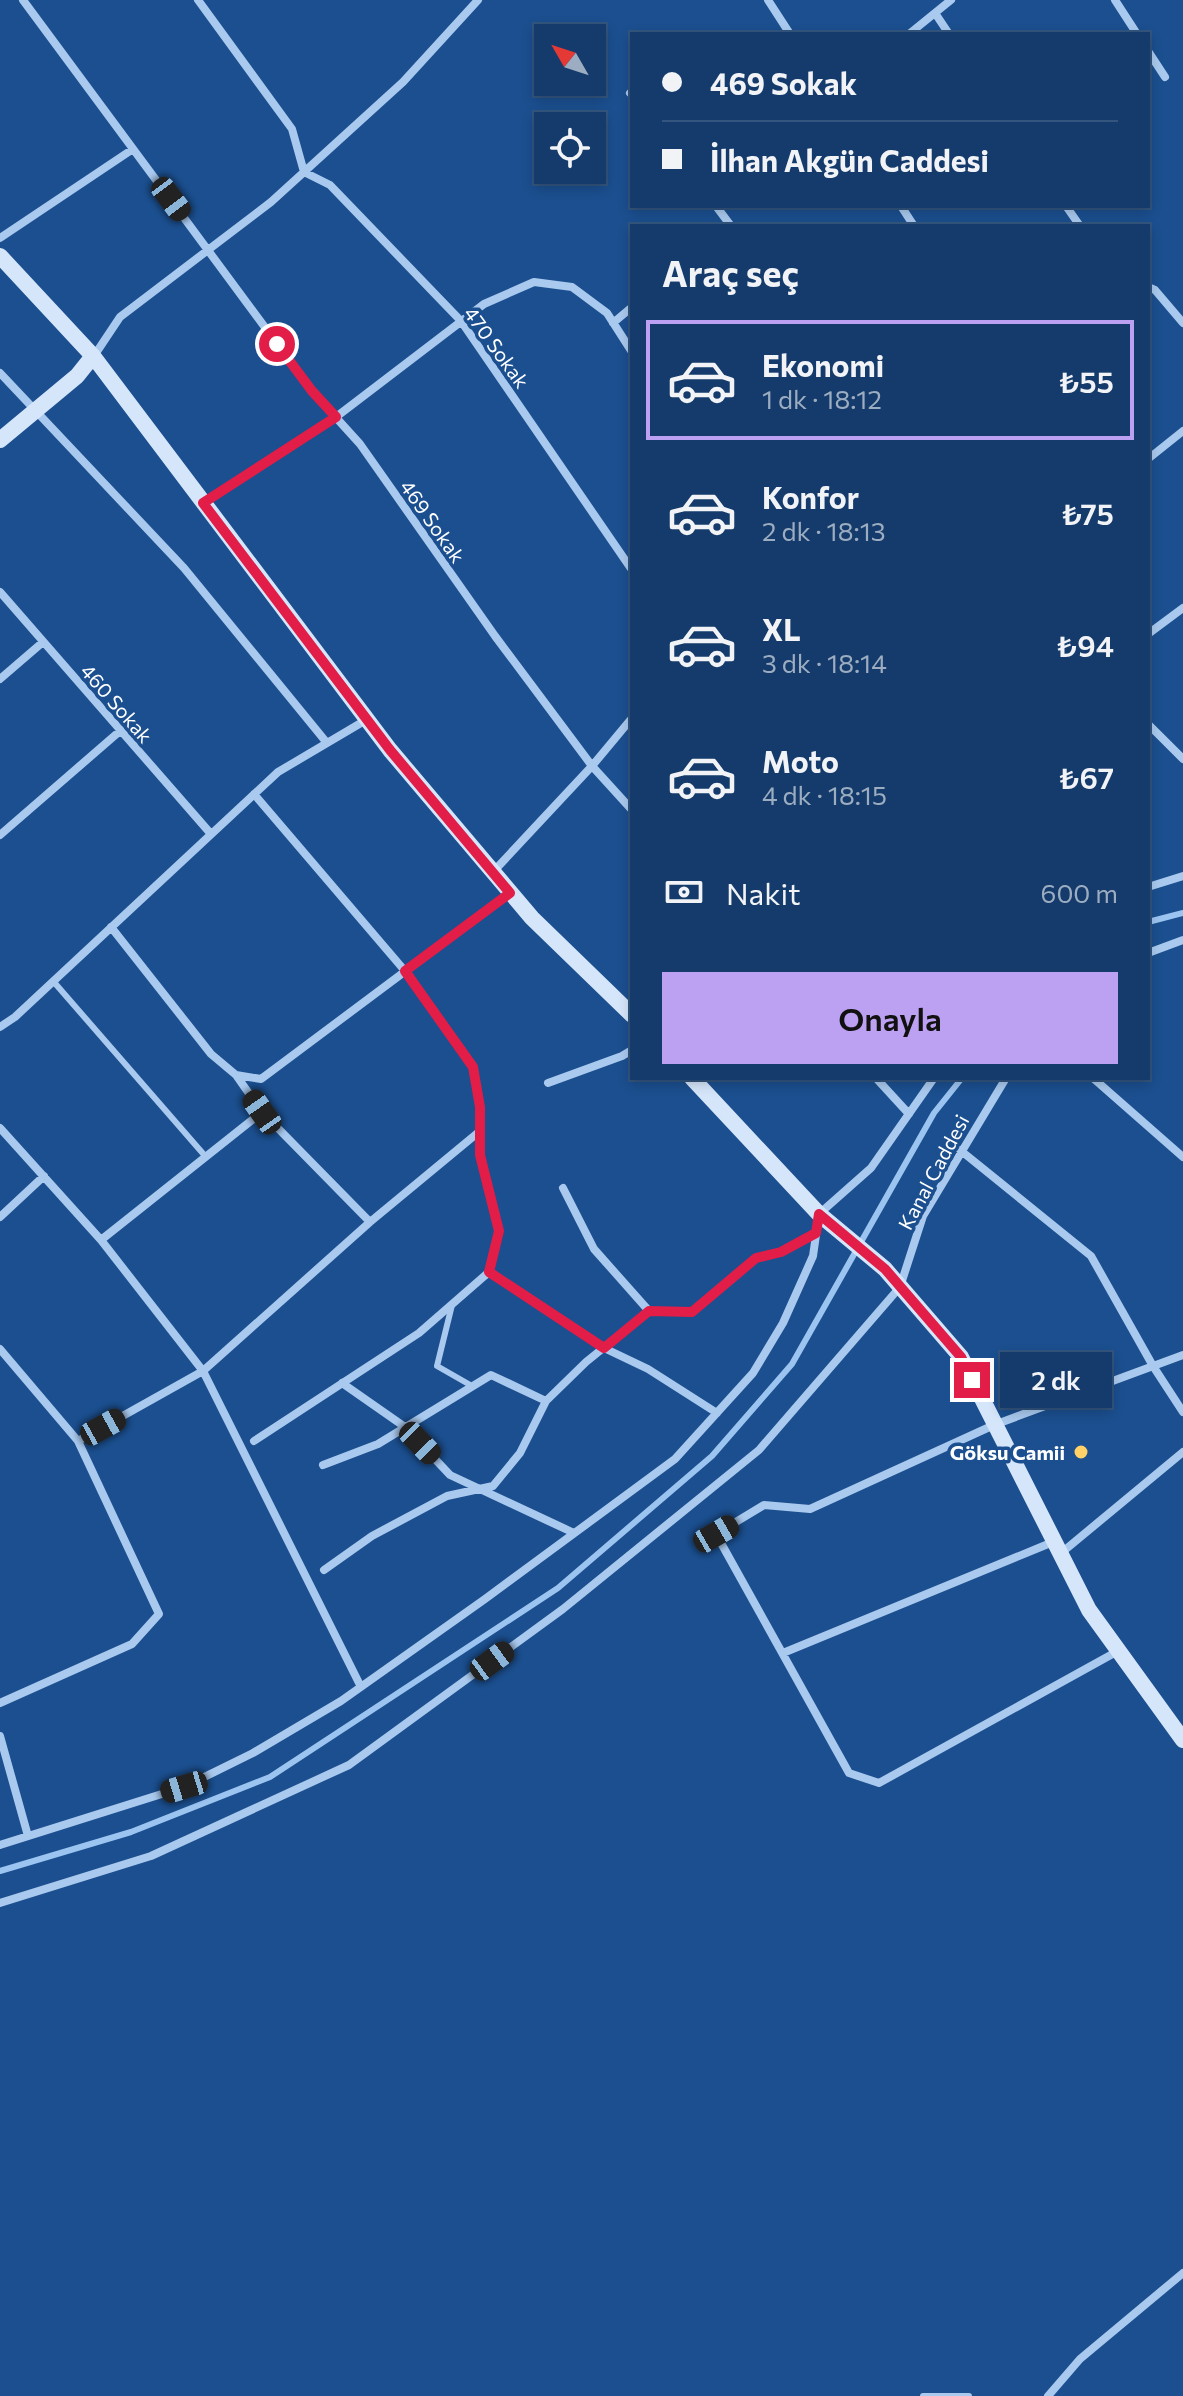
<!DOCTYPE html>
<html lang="tr">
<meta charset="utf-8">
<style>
:root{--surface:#143b6b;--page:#1d4271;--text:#f1f3f6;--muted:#9dadc1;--line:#33557e;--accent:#bca0f2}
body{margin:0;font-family:Commissioner,sans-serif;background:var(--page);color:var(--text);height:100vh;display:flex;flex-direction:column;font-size:30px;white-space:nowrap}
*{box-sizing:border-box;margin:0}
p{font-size:26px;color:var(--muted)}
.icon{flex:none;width:44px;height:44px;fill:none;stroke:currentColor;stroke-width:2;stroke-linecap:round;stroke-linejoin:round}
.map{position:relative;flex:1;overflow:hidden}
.details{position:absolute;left:630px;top:224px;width:520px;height:856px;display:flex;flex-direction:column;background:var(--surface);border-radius:0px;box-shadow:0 4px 12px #0003,0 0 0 2px var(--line)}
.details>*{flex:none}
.top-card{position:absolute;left:630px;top:32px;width:520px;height:176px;border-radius:0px;box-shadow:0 4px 12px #0003,0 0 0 2px var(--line);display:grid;align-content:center;height:176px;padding:0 32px;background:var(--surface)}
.needle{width:52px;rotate:309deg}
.buttons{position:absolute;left:534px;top:24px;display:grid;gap:16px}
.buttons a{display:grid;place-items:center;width:72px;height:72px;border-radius:0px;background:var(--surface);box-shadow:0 4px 12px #0003,0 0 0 2px var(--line);font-size:40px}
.end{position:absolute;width:36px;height:36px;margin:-18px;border:10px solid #e11d48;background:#fff;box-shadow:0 0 0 4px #fff}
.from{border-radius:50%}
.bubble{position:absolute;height:56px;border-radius:0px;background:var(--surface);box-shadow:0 4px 12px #0003,0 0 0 2px var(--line);font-size:26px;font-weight:600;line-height:56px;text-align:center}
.car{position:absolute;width:24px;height:48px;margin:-24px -12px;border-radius:10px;box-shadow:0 0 6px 2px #0007;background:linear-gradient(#222 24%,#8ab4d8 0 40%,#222 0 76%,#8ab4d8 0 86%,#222 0)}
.top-card b{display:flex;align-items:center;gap:28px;height:76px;font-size:30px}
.top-card b+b{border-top:2px solid var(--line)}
.top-card i{width:20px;height:20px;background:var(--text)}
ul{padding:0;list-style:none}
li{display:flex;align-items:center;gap:24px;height:120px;margin:0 16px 12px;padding:0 16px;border:4px solid transparent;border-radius:0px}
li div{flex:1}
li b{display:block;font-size:30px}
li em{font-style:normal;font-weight:600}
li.active{border-color:var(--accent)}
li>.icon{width:72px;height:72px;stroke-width:1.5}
h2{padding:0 32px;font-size:36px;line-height:96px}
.pay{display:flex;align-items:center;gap:20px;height:88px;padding:0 32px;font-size:30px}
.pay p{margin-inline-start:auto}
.cta{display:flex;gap:16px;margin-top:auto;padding:16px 32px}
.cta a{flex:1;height:92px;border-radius:0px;background:var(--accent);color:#111;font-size:32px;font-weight:600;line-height:92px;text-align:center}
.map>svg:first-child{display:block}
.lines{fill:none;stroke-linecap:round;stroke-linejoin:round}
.stream{stroke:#9cc4f0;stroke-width:6}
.lane{stroke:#a9c9ee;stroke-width:6}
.street{stroke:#a9c9ee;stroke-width:8}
.secondary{stroke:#d6e6fa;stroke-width:16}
.route{stroke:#e11d48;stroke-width:10}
.poi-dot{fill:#ffd166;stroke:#1b4f8f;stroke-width:3}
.labels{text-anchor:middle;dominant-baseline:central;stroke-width:7;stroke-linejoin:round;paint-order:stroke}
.street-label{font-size:20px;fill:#fff;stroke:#1b4f8f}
.poi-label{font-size:20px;font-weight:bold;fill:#fff;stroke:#1b4f8f;text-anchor:end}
</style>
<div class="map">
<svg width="1183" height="2396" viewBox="0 0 1183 2396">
<rect width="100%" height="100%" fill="#1b4f8f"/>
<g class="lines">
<path class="stream" d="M1148,922l35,-9
M0,1871l131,-39 139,-55 288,-189 154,-132 80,-92 142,-251 28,-35"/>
<path class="lane" d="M53,981l153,176
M452,1305l-15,61 35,20
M923,2396h46"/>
<path class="street" d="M23,0l289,391 48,53 135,192 97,130 40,44
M198,0l94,129 12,43 26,13 131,136 171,249
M768,0l22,34
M1115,0l22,34
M935,13l14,21
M909,34l42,-34
M1148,51l17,26
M630,93l2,2
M716,206l15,20
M901,206l13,20
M1066,206l14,20
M0,238l133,-89
M1148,287l7,3 28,33
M613,323l19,-16
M94,356l26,-39 151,-115 132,-120 75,-82
M0,373l184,195 143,175
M1148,459l35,-28
M203,503l133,-86 148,-113 50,-22 38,5 35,26 25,39
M0,592l211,242
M1148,634l35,-26
M0,679l43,-37
M1148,724l35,35
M0,835l120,-104
M493,872l99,-106 40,-48
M1148,887l35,-11
M111,927l100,127 25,21 25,4 249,-186
M1148,953l35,-13
M0,1027l15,-10 263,-245 88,-52
M236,1075l26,37 108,110
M876,1078l33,36
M1093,1078l90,79
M548,1083l74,-27 10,-6
M0,1128l101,112 102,131 158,316
M960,1150l131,106 62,110 30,46
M563,1188l31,61 55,62
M0,1217l44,-41
M101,1240l161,-128
M489,1272l115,76 44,21 69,44
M0,1349l78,92 81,173 -27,30 -132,59
M342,1383l63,44 45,48 124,58
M78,1441l125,-70 167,-149 110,-91
M254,1441l165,-108 70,-61 10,-41 -19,-76v-48l-7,-40 -68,-96 -151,-177
M323,1465l55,-21 113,-69 55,26
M1060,1554l123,-102
M324,1570l48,-34 75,-40 46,-10 27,-33 26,-52 40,-39 63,-51 43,1 64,-54 25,-6 35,-19
M1118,1651l-239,132 -30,-10 -133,-239 48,-29 46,4 184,-84 189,-70
M783,1653l270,-111
M0,1736l28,100
M0,1845l184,-58 69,-34 88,-52 144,-102 190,-140 78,-86 30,-50 30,-67 6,-42 52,-46 63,-90
M0,1903l151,-47 198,-91 214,-156 196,-159 141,-163 23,-71 83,-138
M1048,2396l32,-37 103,-86"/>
<path class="secondary" d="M0,256l93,100 297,394 142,168 100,97
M0,440l77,-64 16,-20
M692,1078l127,136 66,55 76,88 128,253 94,130"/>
</g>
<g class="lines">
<path class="route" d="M277,344l35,47 24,26 -133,86 187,247 120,143 -105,78 68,96 7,40v48l19,76 -10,41 115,76 45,-37 43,1 64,-54 25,-6 35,-19 3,-19 66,55 76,88 11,23"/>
</g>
<circle class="poi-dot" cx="1081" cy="1452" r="8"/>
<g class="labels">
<g class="street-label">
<text transform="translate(497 347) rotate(54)">470 Sokak</text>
<text transform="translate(433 521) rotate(55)">469 Sokak</text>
<text transform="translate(117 703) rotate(49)">460 Sokak</text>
<text transform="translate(933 1172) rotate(-62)">Kanal Caddesi</text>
</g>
<g class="poi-label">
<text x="1065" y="1452">Göksu Camii</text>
</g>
</g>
</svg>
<div class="buttons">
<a><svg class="needle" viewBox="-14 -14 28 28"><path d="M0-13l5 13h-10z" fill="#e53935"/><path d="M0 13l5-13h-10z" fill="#9dadc1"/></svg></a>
<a><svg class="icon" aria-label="locate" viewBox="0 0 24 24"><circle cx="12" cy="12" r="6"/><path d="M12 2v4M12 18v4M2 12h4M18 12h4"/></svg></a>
</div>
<i class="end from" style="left:277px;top:344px"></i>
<i class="end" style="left:972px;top:1380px"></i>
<div class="bubble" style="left:1000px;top:1352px;width:112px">2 dk</div>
<i class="car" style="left:171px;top:199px;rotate:143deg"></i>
<i class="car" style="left:262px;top:1112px;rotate:325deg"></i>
<i class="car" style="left:103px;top:1427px;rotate:61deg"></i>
<i class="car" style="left:420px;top:1443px;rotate:136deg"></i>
<i class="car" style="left:716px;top:1534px;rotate:60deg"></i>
<i class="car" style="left:492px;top:1661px;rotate:54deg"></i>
<i class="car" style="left:184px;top:1787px;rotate:253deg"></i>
<div class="top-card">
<b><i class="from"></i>469 Sokak</b>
<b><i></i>İlhan Akgün Caddesi</b>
</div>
<section class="details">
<h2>Araç seç</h2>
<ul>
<li class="active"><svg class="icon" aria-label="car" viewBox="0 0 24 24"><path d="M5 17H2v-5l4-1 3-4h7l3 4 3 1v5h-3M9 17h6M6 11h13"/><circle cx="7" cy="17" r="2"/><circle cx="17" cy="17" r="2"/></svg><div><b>Ekonomi</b><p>1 dk · 18:12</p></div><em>₺55</em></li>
<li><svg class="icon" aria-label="car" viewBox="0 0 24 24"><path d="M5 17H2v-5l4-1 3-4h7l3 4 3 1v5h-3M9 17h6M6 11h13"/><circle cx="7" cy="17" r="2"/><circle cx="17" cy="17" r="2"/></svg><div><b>Konfor</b><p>2 dk · 18:13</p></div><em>₺75</em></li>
<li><svg class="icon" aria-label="car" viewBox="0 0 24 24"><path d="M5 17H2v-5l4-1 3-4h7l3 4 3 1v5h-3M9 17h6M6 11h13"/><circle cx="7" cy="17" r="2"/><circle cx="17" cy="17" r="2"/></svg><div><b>XL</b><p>3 dk · 18:14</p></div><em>₺94</em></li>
<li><svg class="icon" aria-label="car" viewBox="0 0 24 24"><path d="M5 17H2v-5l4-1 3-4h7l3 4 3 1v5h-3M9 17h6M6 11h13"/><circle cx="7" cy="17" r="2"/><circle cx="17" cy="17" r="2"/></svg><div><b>Moto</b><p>4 dk · 18:15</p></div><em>₺67</em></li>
</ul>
<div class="pay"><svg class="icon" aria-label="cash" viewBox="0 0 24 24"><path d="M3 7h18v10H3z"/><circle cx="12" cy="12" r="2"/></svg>Nakit<p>600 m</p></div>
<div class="cta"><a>Onayla</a></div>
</section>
</div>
